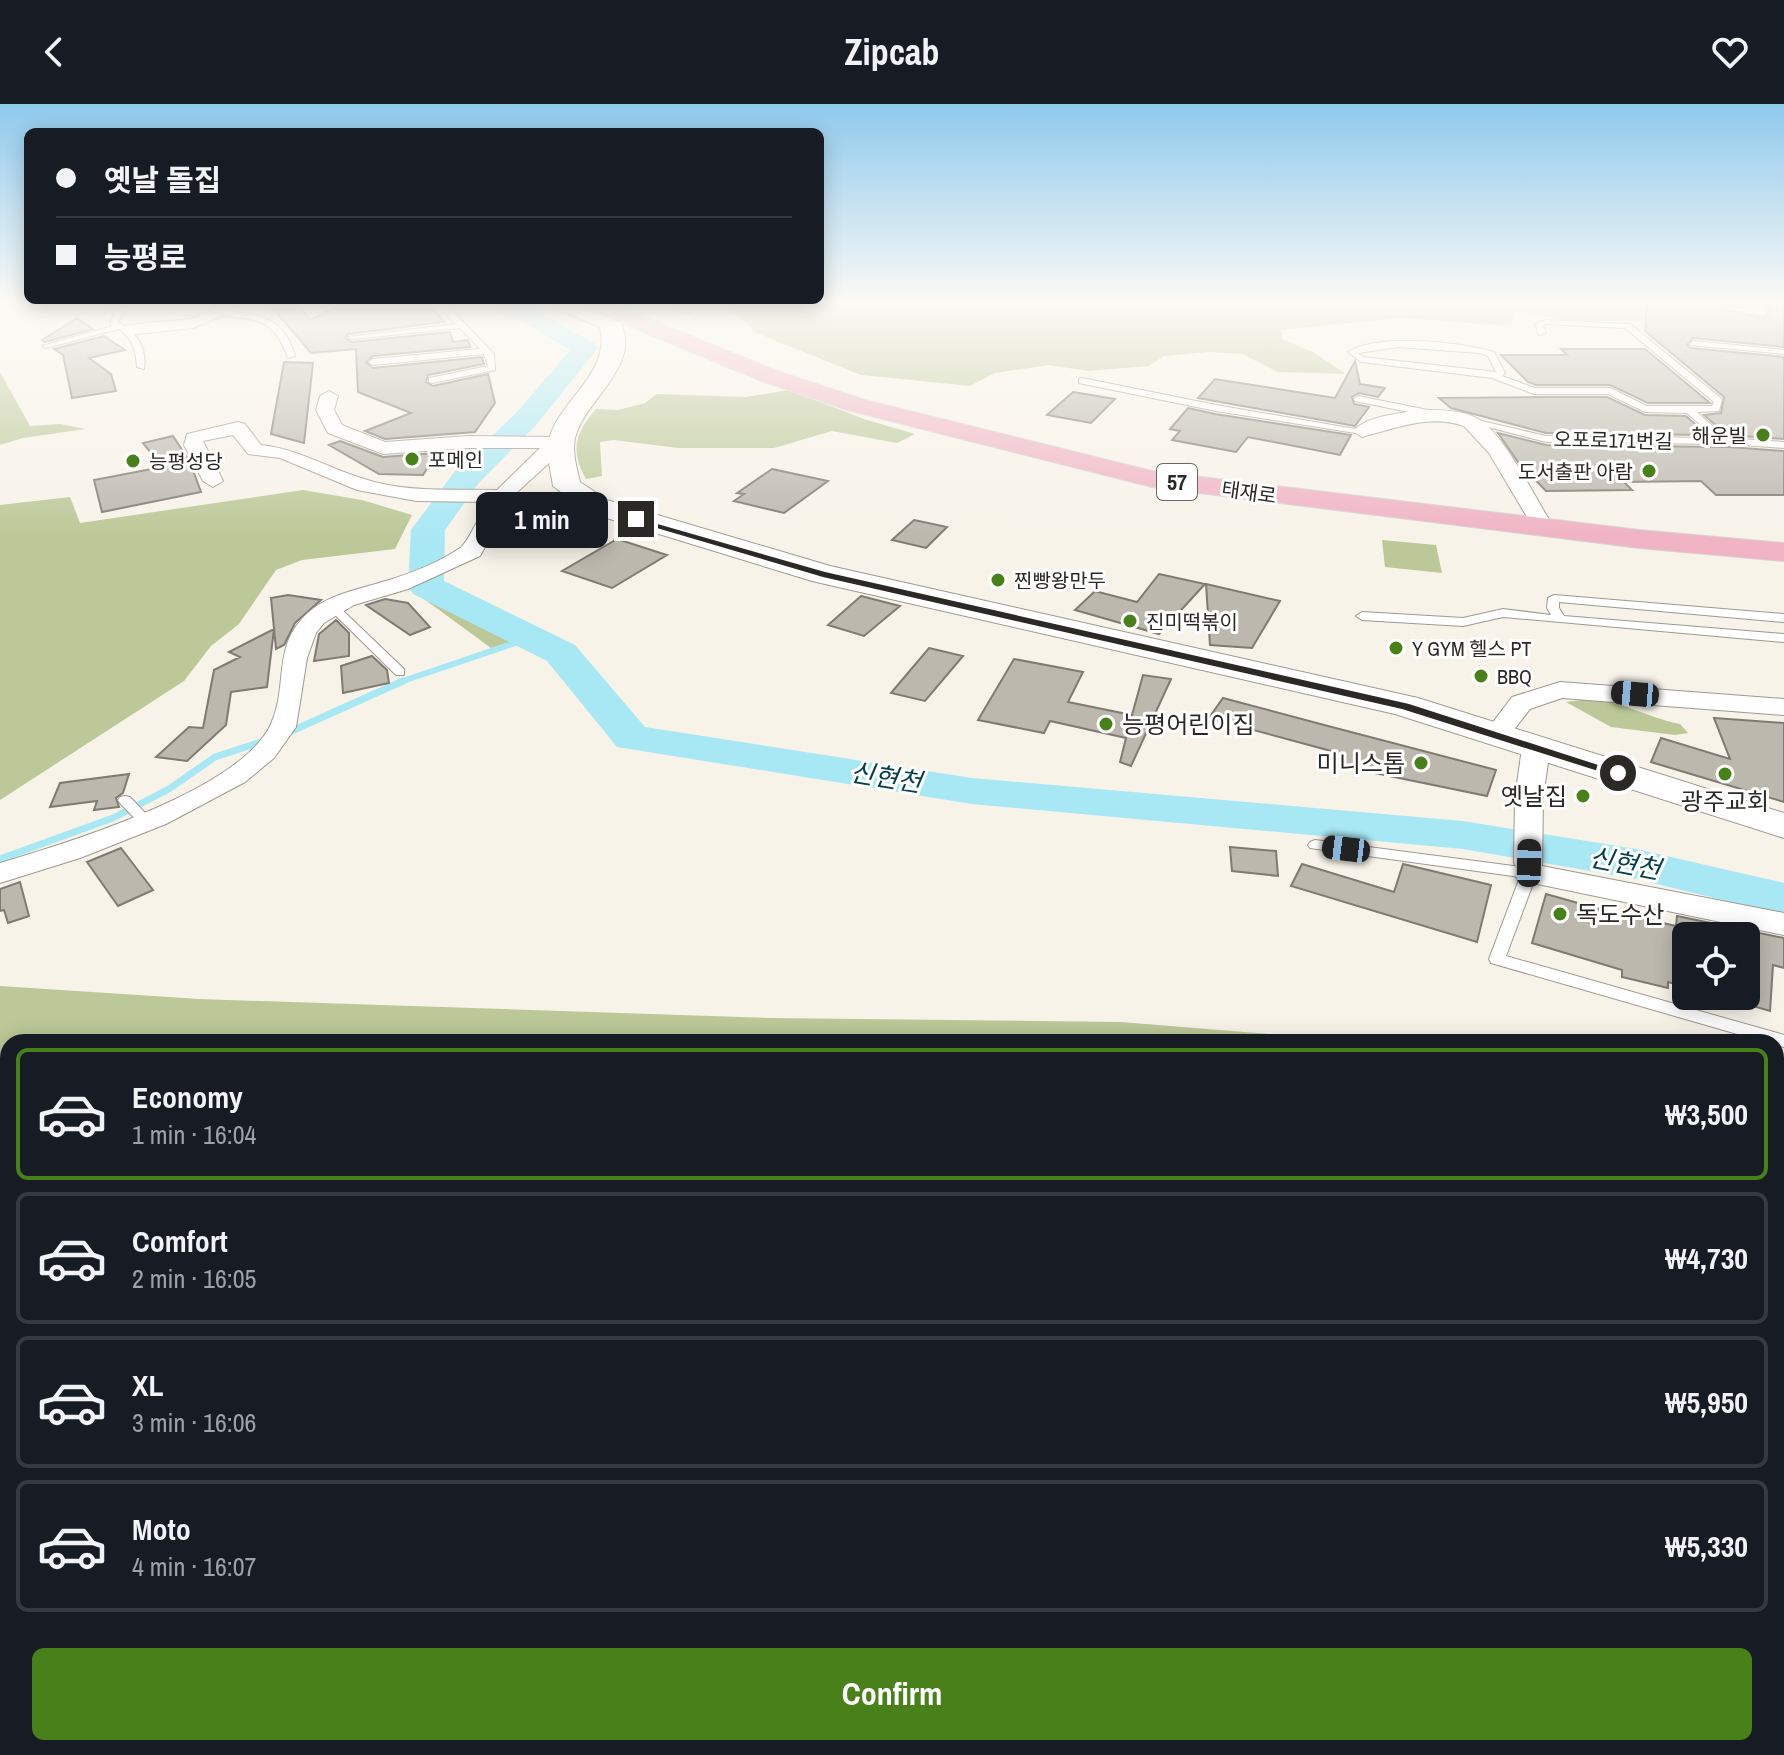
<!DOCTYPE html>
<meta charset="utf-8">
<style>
:root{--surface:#171b24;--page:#20242c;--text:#f1f3f6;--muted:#9ea1a6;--line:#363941;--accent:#488019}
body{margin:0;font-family:"Archivo Narrow","Noto Sans KR",sans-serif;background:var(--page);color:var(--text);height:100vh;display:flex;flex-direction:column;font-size:30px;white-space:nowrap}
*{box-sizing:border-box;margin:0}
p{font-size:26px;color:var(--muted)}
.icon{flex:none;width:44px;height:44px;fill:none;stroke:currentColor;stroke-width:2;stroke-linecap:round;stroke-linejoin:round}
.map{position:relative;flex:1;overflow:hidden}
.drawer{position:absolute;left:0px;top:930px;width:1784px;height:722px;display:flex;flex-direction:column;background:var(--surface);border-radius:24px 24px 0 0;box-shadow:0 4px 20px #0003}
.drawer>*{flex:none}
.hud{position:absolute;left:24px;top:24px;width:800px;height:176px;border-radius:12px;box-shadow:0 4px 20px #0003;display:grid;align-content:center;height:176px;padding:0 32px;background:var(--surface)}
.fabs{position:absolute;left:1672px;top:818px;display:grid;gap:16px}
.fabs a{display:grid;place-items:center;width:88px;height:88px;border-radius:12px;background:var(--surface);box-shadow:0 4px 20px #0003;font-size:40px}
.end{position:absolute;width:36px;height:36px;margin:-18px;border:10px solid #2b2925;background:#fff;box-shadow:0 0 0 4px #fff}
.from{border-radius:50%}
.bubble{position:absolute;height:56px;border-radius:12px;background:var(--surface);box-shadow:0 4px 20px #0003;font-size:26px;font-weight:700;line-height:56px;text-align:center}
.car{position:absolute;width:24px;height:48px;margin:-24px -12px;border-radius:10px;box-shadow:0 0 6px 2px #0007;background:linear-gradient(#222 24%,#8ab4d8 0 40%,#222 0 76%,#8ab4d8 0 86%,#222 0)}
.hud b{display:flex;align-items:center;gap:28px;height:76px;font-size:30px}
.hud b+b{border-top:2px solid var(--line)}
.hud i{width:20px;height:20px;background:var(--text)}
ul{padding:14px 0 0;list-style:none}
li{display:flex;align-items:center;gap:24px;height:132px;margin:0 16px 12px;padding:0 16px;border:4px solid var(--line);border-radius:12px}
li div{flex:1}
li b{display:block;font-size:30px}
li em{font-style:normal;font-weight:700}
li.current{border-color:var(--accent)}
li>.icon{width:72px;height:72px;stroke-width:1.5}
.button{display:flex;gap:16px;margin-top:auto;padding:16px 32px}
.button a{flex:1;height:92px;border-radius:12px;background:var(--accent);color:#fff;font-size:32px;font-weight:700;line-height:92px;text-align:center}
header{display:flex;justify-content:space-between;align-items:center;height:104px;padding:0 32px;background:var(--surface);font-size:36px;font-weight:700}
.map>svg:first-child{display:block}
.green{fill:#bcc898}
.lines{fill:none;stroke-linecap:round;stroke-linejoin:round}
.stream-far1{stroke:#a8e8f5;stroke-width:6}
.stream{stroke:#a8e8f5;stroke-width:7}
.river{fill:#a8e8f5;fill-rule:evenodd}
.building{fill:#bcb8ae;stroke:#7f7b72;stroke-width:2}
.service-casing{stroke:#9d9990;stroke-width:2}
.minor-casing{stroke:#9d9990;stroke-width:2}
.secondary-casing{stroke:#9d9990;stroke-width:2}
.trunk-casing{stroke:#d5d4d3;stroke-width:2}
.service{fill:#fff;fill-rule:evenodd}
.minor{fill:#fff;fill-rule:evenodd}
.secondary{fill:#fff;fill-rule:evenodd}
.trunk{fill:#f0b4c4;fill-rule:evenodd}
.route{fill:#2b2925}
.poi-dot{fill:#488019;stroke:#fff;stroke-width:3}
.labels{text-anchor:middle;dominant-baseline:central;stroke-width:6;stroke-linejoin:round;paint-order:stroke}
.far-poi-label{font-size:20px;fill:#2b2925;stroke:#fff;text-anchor:start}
.far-street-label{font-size:20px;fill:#2b2925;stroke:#fff}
.shield{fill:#fff;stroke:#6b6966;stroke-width:2}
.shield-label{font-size:22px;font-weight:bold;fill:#2b2925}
.poi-label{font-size:24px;fill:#2b2925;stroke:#fff;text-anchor:start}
.water-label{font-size:26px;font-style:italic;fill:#04414a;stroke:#fff}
</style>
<header><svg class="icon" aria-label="back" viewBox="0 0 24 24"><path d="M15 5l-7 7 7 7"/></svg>Zipcab<svg class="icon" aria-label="heart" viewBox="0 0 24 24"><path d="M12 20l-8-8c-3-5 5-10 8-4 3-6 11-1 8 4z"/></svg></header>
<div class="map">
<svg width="1784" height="1651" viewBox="0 0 1784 1651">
<rect width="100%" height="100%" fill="#f8f3e9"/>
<path class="green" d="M722,201h907l91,15 -148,1 -56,-10 -5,15 -111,-8 -118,12v9l31,13 33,22 -68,-2 -36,-18 -33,-2 -45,4 -15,10 -61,5 -39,-6 -54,8 -25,13 -109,-11 -107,-43 -9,-11z
M0,268l30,54 30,-2 26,5 -63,9 -23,7z
M789,286l75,29 51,15 -18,9 -65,-12 -58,17h-96l-64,-8 -14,2 2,34 -16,3c-16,-29 -11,-46 10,-70l22,1 27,-7 12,-9 89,3z
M303,386l59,10 50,15 -17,34 -93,11 -26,10 -37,54 -28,22 -27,35 -184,119v-295l70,-8 10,26z
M1382,436l54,5 6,28 -57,-6z
M419,480l5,5 100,49 -33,10 -82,-60z
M1588,595c33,1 60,19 92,25l8,9 -13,2 -64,-8 -45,-25z
M0,882l199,13 571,19 351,4 246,20h-1359v520l-8,3z
M362,1644h441l2,7h-459z"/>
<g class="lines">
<path class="stream-far1" d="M397,579l133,-45"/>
<path class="stream" d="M285,630l118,-53
M0,755l113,-41 56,-29 46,-32 49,-16"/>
<path class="river" d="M491,201h34l69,38 4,5 -61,76 -60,61 -32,45 -1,51 131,64 70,82 327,51 491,43 173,28 148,34v32l-148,-36 -173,-30 -491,-45 -355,-57 -70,-86 -134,-67 -5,-8 3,-56 44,-59 62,-59 53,-62 -47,-28 -28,-12z"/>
</g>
<path class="building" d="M270,201h28l13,15 28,-15h92l13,17 -96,12 -3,4 7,4 98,-10 3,10 15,-2 2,7 -97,9 -7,6 7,6 109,-11 2,7 -56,11 -2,7 7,4 55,-12 7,29 -20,29 -90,7 -20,-8 46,-18 -53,-21 -2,-43 -45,4z
M1647,201h51l65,13 7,-4 -1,-9h15v42l-91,-9 -6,7 3,3 94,9v82l-57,-4 -23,-20 17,-2 3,-16 -79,-66z
M77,214l16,11 -48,13 -3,-2z
M104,232l21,14 -36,8 22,16 5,17 -44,7 -9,-43 -9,-6z
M1561,245h84l65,54h-62l-38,-18h-74l-8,-3 -27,-27h66z
M1355,257l5,23 25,4 -7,9 -19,-4 -7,4 2,7 15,3 -14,19 -157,-28 17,-19 120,19z
M284,258l29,1 -9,80 -33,-9z
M1073,288l42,7 -24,24 -44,-8z
M1542,293h65l38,18 41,1 21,19 -161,-2 -95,-25 -12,-10z
M1188,304l27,6 136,21 -11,20 -92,-18 -12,15 -64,-12 8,-9 -10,-2z
M1498,329l48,12 183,2 55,4v44h-68l-15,-14 -77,1 8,8 -86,1 -28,-29z
M173,332l17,26 11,30 -99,20 -8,-32 68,-13 -19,-24z
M340,337l43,16 54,-4 -14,22 -44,-1 -50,-29z
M772,365l56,12 -44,32 -50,-12 10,-7 -7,-1z
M914,416l33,7 -21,21 -34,-8z
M617,435l50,16 -55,33 -50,-17z
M1159,470l46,10 -46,50 -84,-24 20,-19 42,11z
M1206,480l74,17 -28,47 -42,-3z
M288,491l33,5 -26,23 -11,22 -8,4 -5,-51z
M861,492l39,10 -36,30 -36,-11z
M385,495l23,4 22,24 -20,8 -44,-30z
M336,516l13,13v23l-35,5 5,-27z
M274,525l-7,58 -36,5 -5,33 -39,36 -31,-4 33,-30 14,1 11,-58 26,-13 -11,-5z
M929,544l34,8 -38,45 -34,-8z
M372,552l15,14 2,13 -46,10 -2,-27z
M1014,555l69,13 -15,30 64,13 11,-40 28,4 -40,87 -11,-4 6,-24 -76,-17 -6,12 -66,-13z
M1223,594l105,28 168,44 -9,26 -161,-33 5,-12 -122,-33z
M1714,614l70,5v79l-133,-40 10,-24 69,21z
M129,670l-6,19 -7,5 3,9 -25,3 3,-9 -47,6 10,-24z
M1230,743l46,4 2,25 -46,-5z
M121,744l32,42 -35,16 -31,-44z
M1302,760l92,28 9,-28 88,21 -14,57 -186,-56z
M20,778l9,34 -21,7 -4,-13 -4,1v-22z
M1546,790l78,22v-2l52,12 1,-10 107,22v30l-11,-3 -3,46 -24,-7v-68h-60v51l-18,-5v6l-46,-11v-7l-90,-27z"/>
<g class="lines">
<g class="service-casing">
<path id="service" d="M106,201l20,2 -8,15c19,10 29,26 26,47l-7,-2c-1,-17 -4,-28 -18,-38l-73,19 -4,-2 71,-20 -3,-3 7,-14z
M447,201l47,49 1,16 -63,13 -3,-1v-4l59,-12 -4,-12 -111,11 -4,-3 4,-3 107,-10 -20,-21 -108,11 -4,-2 108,-13 -17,-18z
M1701,201l58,5 -1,-5h8l1,8 -4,2z
M221,207c36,2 64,6 74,45l-7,2c-16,-42 -29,-37 -70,-43z
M1545,216l85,4 92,75 -3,12 -22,1 29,26 58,4v6l-55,-4 -183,-2 -78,-20 5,-3 73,17 169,2 -28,-25 -42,-1 -37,-18h-74l-42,-16 -131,-16 -13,-10c31,-19 111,-10 146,0l11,21 -3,3 33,12h75l37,18h65l2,-4 -89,-74 -79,-4 -3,1 3,8 -7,2 -4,-11zM1398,243l81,6 9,3 8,16 -133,-15 -5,-4z
M1693,237l91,9v4l-94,-9z
M1082,274l134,27 151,26 -5,3 -146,-23 -137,-28v-4z
M1358,292l85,17 5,3 -5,3 -88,-18 -1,-2z
M1554,491l230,19v8l-225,-20v6l5,8 220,18v8l-281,-25 -40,9 -101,-6 -6,-4 6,-4 101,6 40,-9 48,6 -4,-7 1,-10z
M333,499l4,2 67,64v6h-8l-67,-66 -2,-2z
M125,692l5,1 20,21 2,3 -2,3h-10l-20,-21 -2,-3 2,-3z
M1315,736l206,27 3,-7h10l3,13 -31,83 278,79v12l-8,-2v-3h-11l-274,-79 -2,-4 31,-82 -210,-29 -2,-3 2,-3z"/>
</g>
<g class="minor-casing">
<path id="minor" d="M213,201h16v8l-36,15 -65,7 -8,-5 8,-5 63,-6 22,-9z
M434,201h17l-7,5z
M672,201h23l2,3 -8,5z
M329,287l9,5 -4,14 8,15 43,17 83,-6 93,1 10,6 -56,51 -35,62 -72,33 -54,16 -30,18 -8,10 -9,25 -11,69 -22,31 -29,24 -79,42 -86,34 -80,25v-20c68,-20 241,-73 271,-139 18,-40 0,-79 38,-112 21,-18 48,-22 73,-30 25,-7 56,-19 78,-34 8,-5 21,-36 28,-46l-72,-1 -59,-11 -77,-32 -32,-4 -15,-19 -30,6 20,40 -10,6 -10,-6 -19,-36 3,-11 51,-12 7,2 16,21c37,4 65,22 100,33 43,15 91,11 136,12l43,-42h-72l-85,6 -55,-21 -12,-23 4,-14z
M1431,306c16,0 35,1 49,10 24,15 55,77 71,103l-4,4h-14l-44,-74 -25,-27c-35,-12 -67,2 -102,11l-9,-6c16,-17 55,-19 78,-21z
M1560,578l224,17v16l-222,-17 -32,11 -24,31h-18l-4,-6 28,-37z
M1536,636l10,2 4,6 -7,50 -1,68 242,47v22l-266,-55 -4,-7 3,-5 -3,-5 1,-65 7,-50 4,-6z
M1784,1019v32l-8,3v-32z
M1268,1644h54l1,7h-54z"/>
</g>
<g class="secondary-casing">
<path id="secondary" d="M555,201h30l33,13c28,46 -33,80 -43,120 -3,14 2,31 5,44l27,18 223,66 588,132 366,115v25l-389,-124 -583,-133 -225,-69 -34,-26c-2,-15 -8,-34 -3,-50 13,-39 61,-63 50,-109l-42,-18z"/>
</g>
<g class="trunk-casing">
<path id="trunk" d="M584,201h30l166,67 85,28 287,71 487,59 145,13v18l-145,-13 -487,-61 -305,-77 -83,-28 -177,-73z"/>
</g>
<use href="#service" class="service"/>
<use href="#minor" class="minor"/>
<use href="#secondary" class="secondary"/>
<use href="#trunk" class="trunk"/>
</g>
<linearGradient id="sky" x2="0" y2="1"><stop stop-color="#8ec9ed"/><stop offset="0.46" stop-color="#fcfaf5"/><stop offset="1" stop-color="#fcfaf5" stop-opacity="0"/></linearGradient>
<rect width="1784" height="433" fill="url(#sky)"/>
<path class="route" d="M633,413l192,55 584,132 214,69 -9,3 -212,-67 -579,-132 -190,-56z"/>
<g class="poi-dot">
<circle cx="1763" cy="331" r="8"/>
<circle cx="412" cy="355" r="8"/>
<circle cx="133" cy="357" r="8"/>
<circle cx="1649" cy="367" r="8"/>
<circle cx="998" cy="476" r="8"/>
<circle cx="1130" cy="517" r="8"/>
<circle cx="1396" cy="544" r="8"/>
<circle cx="1481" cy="572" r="8"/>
<circle cx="1106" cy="620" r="8"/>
<circle cx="1421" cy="659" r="8"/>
<circle cx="1725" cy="670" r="8"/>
<circle cx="1583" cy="692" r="8"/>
<circle cx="1560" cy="810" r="8"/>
</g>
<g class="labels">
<g class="far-poi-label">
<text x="1747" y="331" text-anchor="end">해운빌</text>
<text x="428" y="355">포메인</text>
<text x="149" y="357">능평성당</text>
<text x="1633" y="367" text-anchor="end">도서출판 아람</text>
<text x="1014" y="476">찐빵왕만두</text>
<text x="1146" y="517">진미떡볶이</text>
<text x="1412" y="544">Y GYM 헬스 PT</text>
<text x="1497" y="572">BBQ</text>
</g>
<g class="far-street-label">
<text transform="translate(1613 336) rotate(1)">오포로171번길</text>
<text transform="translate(1249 388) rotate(8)">태재로</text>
</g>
<rect class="shield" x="1157" y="360" width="40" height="36" rx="6"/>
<g class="shield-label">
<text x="1177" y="378">57</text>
</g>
<g class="poi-label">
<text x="1122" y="620">능평어린이집</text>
<text x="1405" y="659" text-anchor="end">미니스톱</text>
<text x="1567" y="692" text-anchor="end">옛날집</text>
<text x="1725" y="697" text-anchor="middle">광주교회</text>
<text x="1576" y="810">독도수산</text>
</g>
<g class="water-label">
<text transform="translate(886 673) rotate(9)">신현천</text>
<text transform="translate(1625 759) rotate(11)">신현천</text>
</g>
</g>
</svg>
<div class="fabs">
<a><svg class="icon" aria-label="locate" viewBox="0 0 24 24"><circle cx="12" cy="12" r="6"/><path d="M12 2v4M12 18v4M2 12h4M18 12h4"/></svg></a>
</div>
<i class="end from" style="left:1618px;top:669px"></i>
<i class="end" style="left:636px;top:415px"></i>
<div class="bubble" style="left:476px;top:388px;width:132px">1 min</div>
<i class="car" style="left:1635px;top:590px;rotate:275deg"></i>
<i class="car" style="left:1346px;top:745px;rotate:277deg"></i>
<i class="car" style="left:1529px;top:759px;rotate:1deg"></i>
<div class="hud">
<b><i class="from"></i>옛날 돌집</b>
<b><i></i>능평로</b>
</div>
<section class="drawer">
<ul>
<li class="current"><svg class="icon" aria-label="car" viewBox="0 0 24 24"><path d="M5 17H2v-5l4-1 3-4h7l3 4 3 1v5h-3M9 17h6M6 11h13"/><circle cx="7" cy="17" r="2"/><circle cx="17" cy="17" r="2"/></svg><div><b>Economy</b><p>1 min · 16:04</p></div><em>₩3,500</em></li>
<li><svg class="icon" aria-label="car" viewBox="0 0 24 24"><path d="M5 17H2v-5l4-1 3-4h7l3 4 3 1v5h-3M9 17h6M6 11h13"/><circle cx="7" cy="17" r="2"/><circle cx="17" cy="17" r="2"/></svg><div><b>Comfort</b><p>2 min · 16:05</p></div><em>₩4,730</em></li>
<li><svg class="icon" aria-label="car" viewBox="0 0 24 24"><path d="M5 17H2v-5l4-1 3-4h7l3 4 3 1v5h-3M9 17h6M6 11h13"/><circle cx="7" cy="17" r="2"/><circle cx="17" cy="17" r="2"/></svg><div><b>XL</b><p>3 min · 16:06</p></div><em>₩5,950</em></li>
<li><svg class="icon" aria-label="car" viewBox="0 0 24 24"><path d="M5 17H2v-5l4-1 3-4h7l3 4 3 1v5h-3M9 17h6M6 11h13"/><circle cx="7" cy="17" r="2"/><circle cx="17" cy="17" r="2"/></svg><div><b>Moto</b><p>4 min · 16:07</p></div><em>₩5,330</em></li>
</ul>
<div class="button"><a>Confirm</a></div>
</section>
</div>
